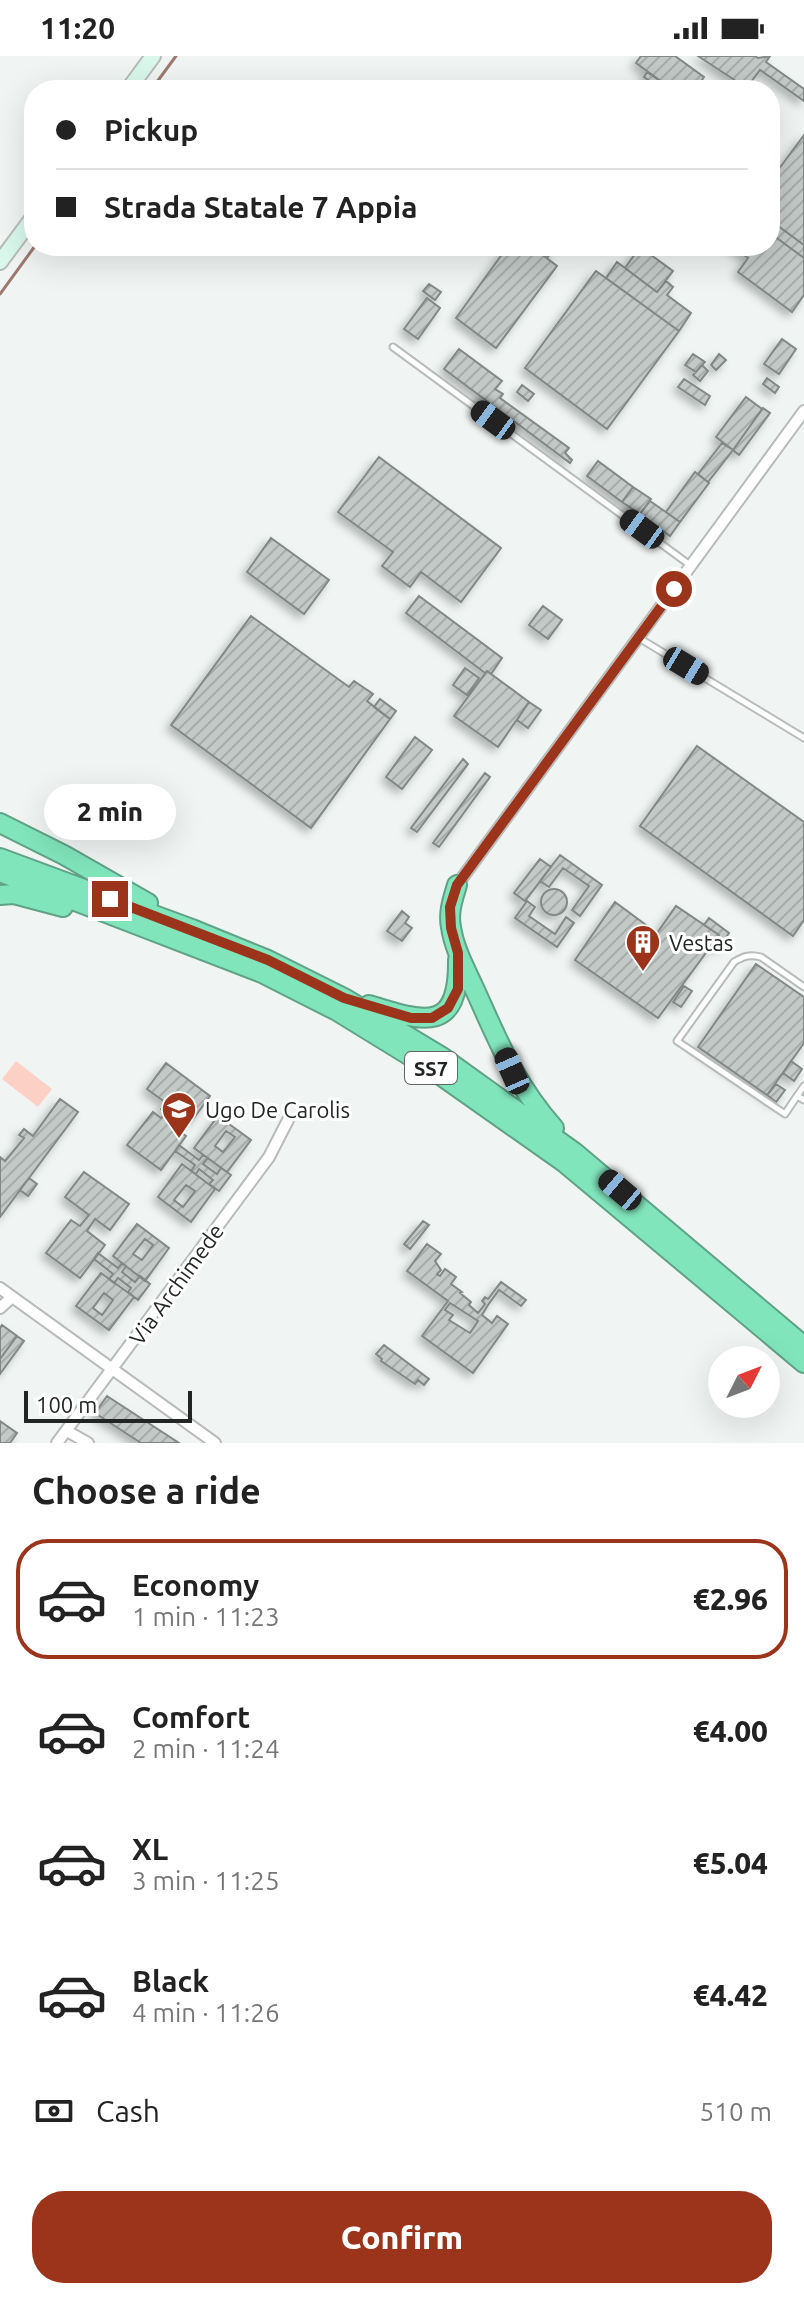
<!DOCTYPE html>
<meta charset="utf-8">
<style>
:root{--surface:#fff;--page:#f6f6f6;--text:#222;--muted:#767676;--line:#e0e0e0;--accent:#9c331b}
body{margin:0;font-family:Ubuntu,sans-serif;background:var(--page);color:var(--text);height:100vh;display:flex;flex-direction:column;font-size:30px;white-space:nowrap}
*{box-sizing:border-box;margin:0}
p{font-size:26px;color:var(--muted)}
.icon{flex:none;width:44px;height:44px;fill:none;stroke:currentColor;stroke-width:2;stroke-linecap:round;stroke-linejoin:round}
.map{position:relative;height:1387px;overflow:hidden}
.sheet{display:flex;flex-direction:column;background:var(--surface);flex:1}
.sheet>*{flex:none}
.banner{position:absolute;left:24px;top:24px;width:756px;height:176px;border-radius:32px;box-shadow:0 8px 32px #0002;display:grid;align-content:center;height:176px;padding:0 32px;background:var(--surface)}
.needle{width:52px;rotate:48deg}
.fabs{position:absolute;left:708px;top:1290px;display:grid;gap:16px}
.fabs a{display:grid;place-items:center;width:72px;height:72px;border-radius:50%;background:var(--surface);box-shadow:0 8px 32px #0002;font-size:40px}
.scale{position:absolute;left:24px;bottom:20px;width:168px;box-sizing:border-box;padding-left:8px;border:4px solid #222524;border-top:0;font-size:22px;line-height:28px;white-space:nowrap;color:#222524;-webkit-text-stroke:6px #fff;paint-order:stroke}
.end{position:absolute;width:36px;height:36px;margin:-18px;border:10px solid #9c331b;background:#fff;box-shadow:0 0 0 4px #fff}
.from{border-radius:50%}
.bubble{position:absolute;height:56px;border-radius:28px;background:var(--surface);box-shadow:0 8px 32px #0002;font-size:26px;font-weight:800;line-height:56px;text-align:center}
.car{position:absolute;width:24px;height:48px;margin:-24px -12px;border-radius:10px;box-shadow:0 0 6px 2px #0007;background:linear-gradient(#222 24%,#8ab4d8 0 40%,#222 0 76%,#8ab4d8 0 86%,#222 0)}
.banner b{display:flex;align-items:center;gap:28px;height:76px;font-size:30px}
.banner b+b{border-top:2px solid var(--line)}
.banner i{width:20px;height:20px;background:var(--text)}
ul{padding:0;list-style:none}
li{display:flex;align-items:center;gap:24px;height:120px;margin:0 16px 12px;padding:0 16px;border:4px solid transparent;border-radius:32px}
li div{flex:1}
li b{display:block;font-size:30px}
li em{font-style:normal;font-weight:800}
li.selected{border-color:var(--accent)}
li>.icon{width:72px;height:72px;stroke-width:1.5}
h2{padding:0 32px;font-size:36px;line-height:96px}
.pay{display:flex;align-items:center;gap:20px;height:88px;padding:0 32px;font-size:30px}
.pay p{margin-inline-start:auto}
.button{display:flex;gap:16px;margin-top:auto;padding:16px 32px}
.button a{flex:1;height:92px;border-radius:32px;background:var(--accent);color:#fff;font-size:32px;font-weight:800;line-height:92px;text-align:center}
.status{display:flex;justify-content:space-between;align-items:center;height:56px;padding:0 40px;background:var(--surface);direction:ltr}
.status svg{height:22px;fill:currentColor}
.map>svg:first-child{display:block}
.green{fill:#fdd0c5}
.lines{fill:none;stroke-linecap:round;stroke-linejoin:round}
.stream{stroke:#9e7970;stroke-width:3}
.building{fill:url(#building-hatch);stroke:#828885;stroke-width:2;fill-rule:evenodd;filter:url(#shadow)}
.lane-casing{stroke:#b7bcba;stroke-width:9}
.street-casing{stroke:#b7bcba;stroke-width:14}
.secondary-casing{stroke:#b7bcba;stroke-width:18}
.highway-casing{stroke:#5fa286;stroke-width:22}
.lane{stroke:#fff;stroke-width:5}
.street{stroke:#fff;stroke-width:10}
.secondary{stroke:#d9f7eb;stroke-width:14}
.highway{stroke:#80e5bb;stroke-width:18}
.route{stroke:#9c331b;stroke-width:10}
.labels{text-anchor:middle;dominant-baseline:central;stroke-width:6;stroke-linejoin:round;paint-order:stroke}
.shield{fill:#fff;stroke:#646666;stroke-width:2}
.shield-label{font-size:20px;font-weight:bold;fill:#222524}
.poi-label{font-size:22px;fill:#222524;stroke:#fff;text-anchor:start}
.street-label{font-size:22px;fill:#222524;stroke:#fff}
</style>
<div class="status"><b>11:20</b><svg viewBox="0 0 49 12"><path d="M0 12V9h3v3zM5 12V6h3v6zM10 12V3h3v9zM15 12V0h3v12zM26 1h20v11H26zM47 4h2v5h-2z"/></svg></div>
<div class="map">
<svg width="804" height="1387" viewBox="0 0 804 1387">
<defs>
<pattern id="building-hatch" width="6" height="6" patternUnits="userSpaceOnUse" patternTransform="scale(2)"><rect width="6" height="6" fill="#c3c9c6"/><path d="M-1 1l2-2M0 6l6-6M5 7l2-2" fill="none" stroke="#a7acaa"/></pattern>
<filter id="shadow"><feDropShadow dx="-4.5" dy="4.5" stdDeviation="4" flood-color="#0004"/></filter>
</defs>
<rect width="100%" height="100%" fill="#f0f5f3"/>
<path class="green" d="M16,1005l36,28 -14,18 -36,-28z"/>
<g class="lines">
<path class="stream" d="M151,34l25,-34
M0,238l35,-48"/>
</g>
<path class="building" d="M641,0h34l29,21 -9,13h-22l-37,-27z
M698,0h57l3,2 12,-2 -4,6 38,27v12l-44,-31 -15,20 -7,-5 1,-2z
M647,16l26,18h-11l-18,-13z
M804,79v110l-34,-25v-39z
M770,164l34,25v13l-34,-25z
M770,177l34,25v37l-12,17 -54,-40 10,-14 -17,-12h39z
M508,190h23l26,20 -61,82 -40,-30z
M531,190h25l-9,12z
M640,191l33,24 -16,21 -32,-24z
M617,206l40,30 9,-11 7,6 -6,8 24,18 -12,18 -73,-53z
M596,215l83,60 -72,98 -82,-61z
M429,228l12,8 -6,8 -12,-9z
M427,242l13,10 -22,31 -14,-10z
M782,283l14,10 -17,25 -15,-10z
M459,293l43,32 -7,8 8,5 -3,4 69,50 -4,5 7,7 -2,3 -126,-94z
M693,298l12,8 -9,10 -11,-7z
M719,298l7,6 -10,10 -5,-5z
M702,309l6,6 -8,10 -7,-6z
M767,322l12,9 -4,6 -12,-9z
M684,323l26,17 -5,9 -27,-18z
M522,329l12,9 -6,7 -11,-9z
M746,341l16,12 -29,41 -17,-13z
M763,352l7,5 -31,42 -6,-5z
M722,387l11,7 -25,32 -10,-8z
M379,401l122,91 -40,54 -40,-30 -11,15 -28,-21 11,-14 -55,-40z
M598,405l35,26 -11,15 -35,-26z
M695,416l14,11 -29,39 -14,-10z
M633,431l18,12 -11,15 -18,-12z
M650,445l30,21 -10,14 -30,-22z
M271,482l58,42 -25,34 -57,-42z
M419,540l83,62 -11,16 -4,-3 -2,2 -79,-60z
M543,550l19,14 -14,19 -19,-14z
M251,560l98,71 5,-6 19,13 -6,7 23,18 -79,109 -140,-103z
M465,612l14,10 -12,17 -14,-10z
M487,615l42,31 -31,45 -44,-31z
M380,643l16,12 -6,8 -16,-12z
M529,646l12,8 -13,18 -11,-8z
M415,681l17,13 -30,39 -16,-12z
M697,690l107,76v98l-11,16 -153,-110z
M463,703l5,5 -51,68 -6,-4z
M485,717l5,4 -51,70 -6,-4z
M560,799l42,30 -22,31 -8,-6 17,-24 -26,-18 -14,19 -9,-6z
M540,803l11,8 -26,34 -11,-8z
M541 846a13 13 0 1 1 26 0a13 13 0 1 1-26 0Z
M527,845l8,6 -6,9 26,18 11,-17 8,6 -17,24 -42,-29z
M615,846l42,31 19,-27 43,29 -61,83 -83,-58z
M402,855l7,6 -4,6 7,5 -10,13 -15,-10z
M709,862l20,15 -10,15 -6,-4 6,-9 -15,-10z
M756,908l48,33v46l-37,52 -69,-48z
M684,930l8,5 -11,16 -8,-5z
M791,1005l11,8 -8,12 -11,-8z
M166,1007l44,33 -19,26 -14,-11 -9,12 18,13 -25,34 -34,-25 26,-33 8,6 4,-5 -4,-4 5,-6 -19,-14z
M776,1028l9,6 -9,12 -9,-7z
M60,1043l18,13 -78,105v-60l5,4 16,-19 3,-4 -5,-3 5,-6 9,7z
M218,1060l33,24 -24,32 -33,-24zM226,1075l9,6 -12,15 -8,-6z
M179,1089l20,15 4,-5 5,3 -5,6 14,10 4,-6 10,7 -12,16 -10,-7 4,-4 -14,-11 -3,5 -5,-3 4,-6 -20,-14z
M182,1108l33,25 -24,33 -33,-25zM186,1129l9,6 -12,16 -9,-7z
M84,1116l45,32 -19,26 -15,-11 -8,12 18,14 -25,33 -34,-25 25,-33 9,6 9,-11 -24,-18z
M29,1122l8,6 -9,12 -8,-6z
M423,1165l6,4 -19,24 -6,-5z
M137,1168l32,24 -24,33 -32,-25zM145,1183l8,6 -11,15 -9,-6z
M427,1188l14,10 -6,7 6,9 -4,4 3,2 5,-7 11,8 -5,7 11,8 -2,1 11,9 -2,3 9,8 7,-9 -3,-3 3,-4 3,2 13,-17 25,18 -5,6 -22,-16 -11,15 -6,10 10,8 5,-7 11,8 -35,49 -51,-37 26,-35 -41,-30zM450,1247l28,18 -8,12 -21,-13 4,-5 -8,-5z
M98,1197l20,15 4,-5 4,3 -4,6 13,10 5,-6 10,8 -12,16 -10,-8 3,-4 -13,-10 -4,5 -5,-4 4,-5 -19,-15z
M101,1217l33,24 -25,33 -33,-24zM104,1237l9,7 -11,15 -9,-7z
M2,1269l15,11 -17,23v-31z
M17,1280l7,5 -24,33v-15z
M384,1289l45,34 -5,6 -6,-5 -3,4 -34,-23 1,-2 -6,-5z
M107,1340l72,47h-38l-46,-30z
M0,1365l17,12 -7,10h-10z"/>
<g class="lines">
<g class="lane-casing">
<path id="lane" d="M393,291l297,218
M639,582l165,100
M804,931l-43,-30c-11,-3 -17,-1 -27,5l-57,79 108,73 12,-18 7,4
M797,1040l7,-10"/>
</g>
<g class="street-casing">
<path id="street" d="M457,829l347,-474
M0,1232l215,155
M0,1252l12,-11
M67,1375l21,12
M57,1387l212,-286 19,-37"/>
</g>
<g class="secondary-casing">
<path id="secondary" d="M128,34l25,-34
M0,206l34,-46"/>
</g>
<g class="highway-casing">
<path id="highway" d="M0,767l64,32 84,48
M0,802l192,71 76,31 76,38 98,59 132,95 230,194
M0,816l262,101 75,38 96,59 132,93 239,200
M457,829c-4,14 -9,27 -6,42 3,22 15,43 24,63 24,53 40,94 79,138
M0,839l14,-1 49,13
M369,949c55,17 90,29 89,-45"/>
</g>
<use href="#lane" class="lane"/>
<use href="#street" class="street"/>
<use href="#secondary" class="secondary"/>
<use href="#highway" class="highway"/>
</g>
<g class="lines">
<path class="route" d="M110,843l158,61 76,38 67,20h21l16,-10 10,-19v-36l-7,-25 -1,-21 7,-22 217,-296"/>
</g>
<defs>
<g id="building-pin" transform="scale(1.8)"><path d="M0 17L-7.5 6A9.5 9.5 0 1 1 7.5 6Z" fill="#9c331b" stroke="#fff"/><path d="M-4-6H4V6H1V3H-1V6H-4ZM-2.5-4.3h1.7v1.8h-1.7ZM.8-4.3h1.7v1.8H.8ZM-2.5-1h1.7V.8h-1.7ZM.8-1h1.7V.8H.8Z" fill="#fff"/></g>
<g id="school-pin" transform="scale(1.8)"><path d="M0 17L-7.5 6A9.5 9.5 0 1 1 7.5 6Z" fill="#9c331b" stroke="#fff"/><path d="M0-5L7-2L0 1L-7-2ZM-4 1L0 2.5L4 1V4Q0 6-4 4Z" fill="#fff"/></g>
</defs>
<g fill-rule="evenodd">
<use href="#building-pin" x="643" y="886"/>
<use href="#school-pin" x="179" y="1053"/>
</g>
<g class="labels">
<rect class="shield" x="405" y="996" width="52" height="32" rx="6"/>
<g class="shield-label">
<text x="431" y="1012">SS7</text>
</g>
<g class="poi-label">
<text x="669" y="886">Vestas</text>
<text x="205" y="1053">Ugo De Carolis</text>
</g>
<g class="street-label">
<text transform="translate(176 1228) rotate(-54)">Via Archimede</text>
</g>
</g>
</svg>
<div class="fabs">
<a><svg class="needle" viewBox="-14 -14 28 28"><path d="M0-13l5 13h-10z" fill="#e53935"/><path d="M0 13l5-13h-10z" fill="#767676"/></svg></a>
</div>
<div class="scale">100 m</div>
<i class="end from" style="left:674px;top:533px"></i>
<i class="end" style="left:110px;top:843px"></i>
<div class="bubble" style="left:44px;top:728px;width:132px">2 min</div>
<i class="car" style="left:493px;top:364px;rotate:306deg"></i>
<i class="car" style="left:642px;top:473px;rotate:306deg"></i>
<i class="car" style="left:686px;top:610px;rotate:121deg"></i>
<i class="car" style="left:512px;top:1015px;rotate:336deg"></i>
<i class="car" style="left:620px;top:1134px;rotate:310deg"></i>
<div class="banner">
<b><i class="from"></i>Pickup</b>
<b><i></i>Strada Statale 7 Appia</b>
</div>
</div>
<section class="sheet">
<h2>Choose a ride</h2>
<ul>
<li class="selected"><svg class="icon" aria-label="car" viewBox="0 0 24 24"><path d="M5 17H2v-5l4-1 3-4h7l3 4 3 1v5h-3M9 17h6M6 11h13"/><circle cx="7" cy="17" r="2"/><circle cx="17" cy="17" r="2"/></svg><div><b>Economy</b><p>1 min · 11:23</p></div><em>€2.96</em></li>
<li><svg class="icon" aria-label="car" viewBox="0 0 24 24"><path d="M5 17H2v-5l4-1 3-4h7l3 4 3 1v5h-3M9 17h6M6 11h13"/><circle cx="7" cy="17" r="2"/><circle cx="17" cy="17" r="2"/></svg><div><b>Comfort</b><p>2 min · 11:24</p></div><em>€4.00</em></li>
<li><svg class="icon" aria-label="car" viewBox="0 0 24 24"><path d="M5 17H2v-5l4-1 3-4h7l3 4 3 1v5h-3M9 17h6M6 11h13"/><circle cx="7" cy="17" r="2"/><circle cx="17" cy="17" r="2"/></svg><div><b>XL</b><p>3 min · 11:25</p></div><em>€5.04</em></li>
<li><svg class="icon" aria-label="car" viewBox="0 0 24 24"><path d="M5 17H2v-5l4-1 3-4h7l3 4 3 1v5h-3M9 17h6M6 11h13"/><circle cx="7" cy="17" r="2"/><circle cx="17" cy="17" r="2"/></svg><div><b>Black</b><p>4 min · 11:26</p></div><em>€4.42</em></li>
</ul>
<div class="pay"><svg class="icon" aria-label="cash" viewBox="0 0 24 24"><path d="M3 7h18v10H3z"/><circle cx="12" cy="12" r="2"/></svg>Cash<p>510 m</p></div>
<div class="button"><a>Confirm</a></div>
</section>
